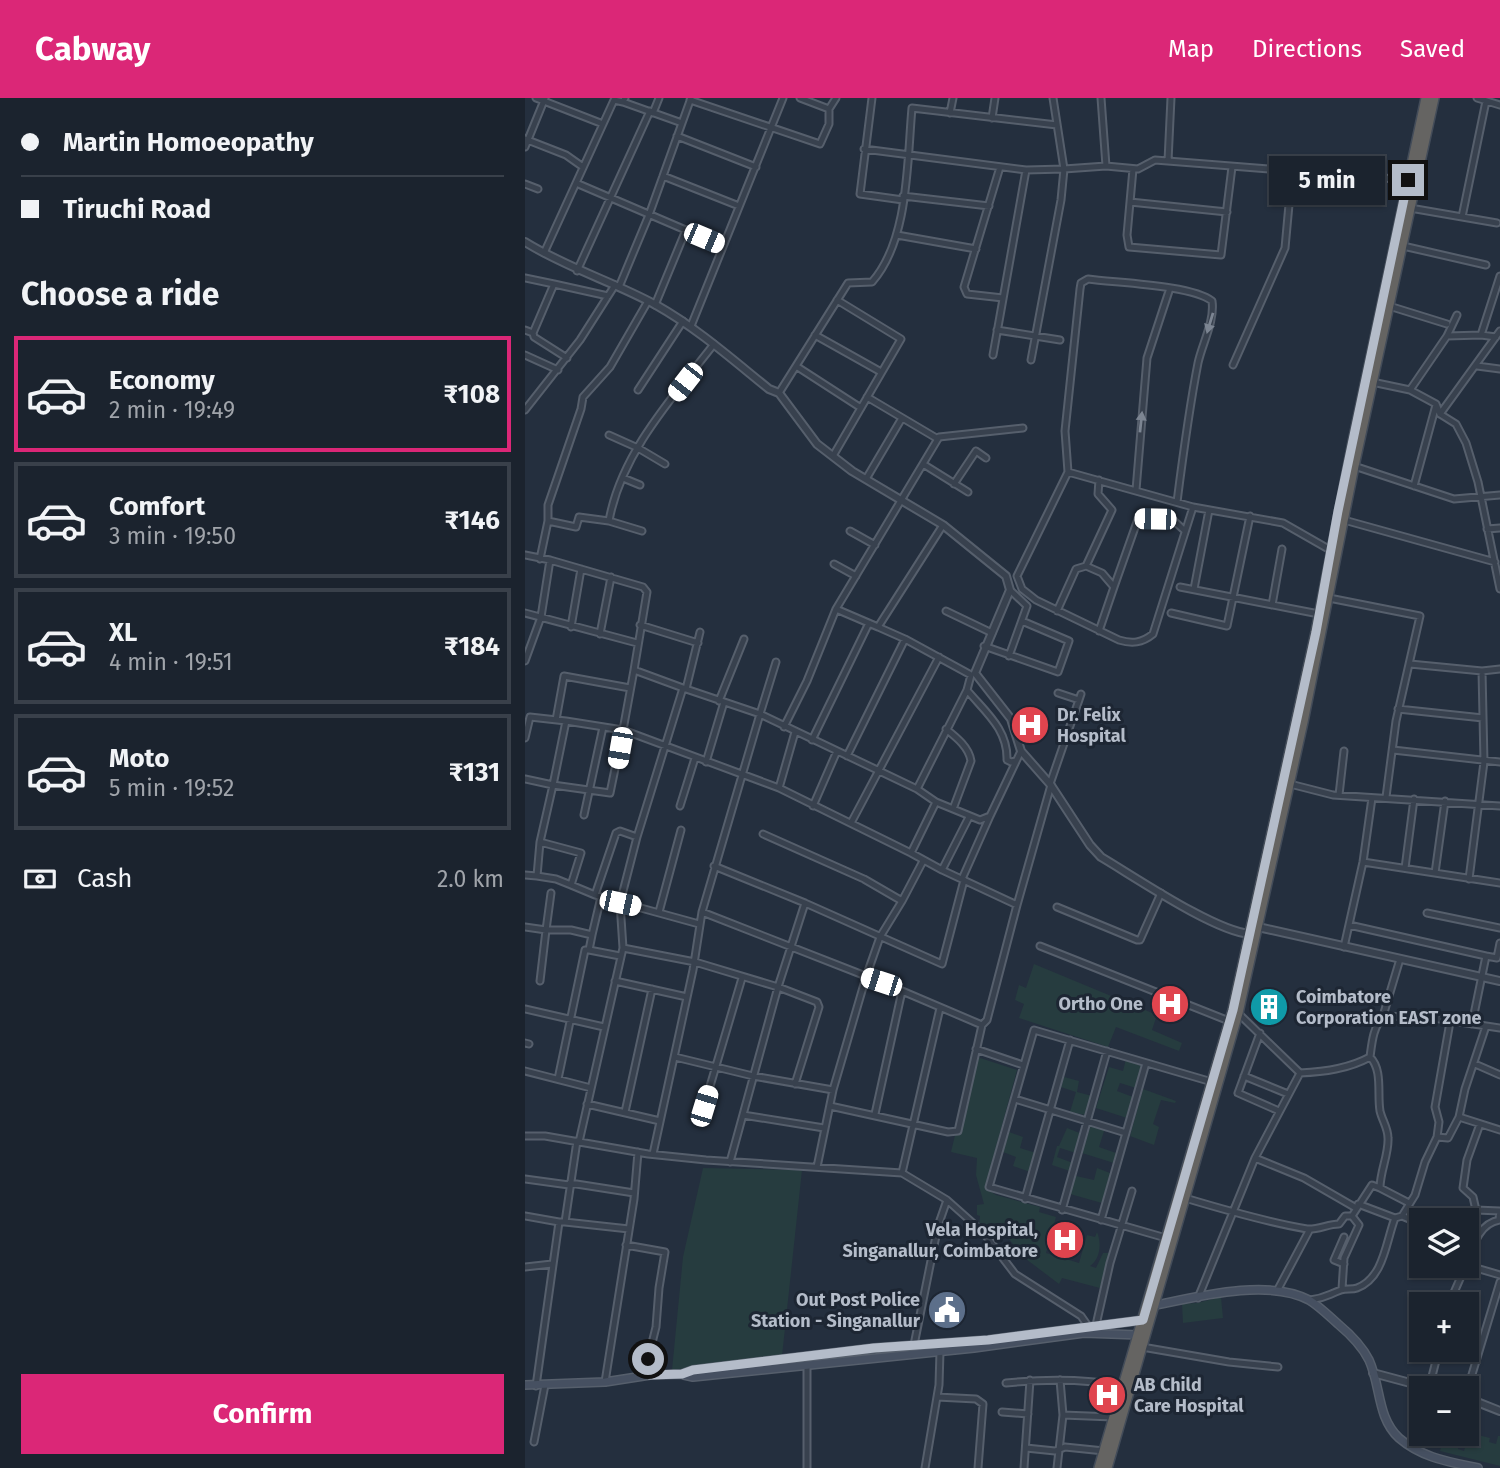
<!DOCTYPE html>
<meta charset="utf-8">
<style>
:root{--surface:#1b232e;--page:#282f3a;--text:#f1f3f6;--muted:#a0a4aa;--line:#39404a;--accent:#db2777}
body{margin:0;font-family:"Fira Sans",sans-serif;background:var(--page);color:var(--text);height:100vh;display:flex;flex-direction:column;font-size:26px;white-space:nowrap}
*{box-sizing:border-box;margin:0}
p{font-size:23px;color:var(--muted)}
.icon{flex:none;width:38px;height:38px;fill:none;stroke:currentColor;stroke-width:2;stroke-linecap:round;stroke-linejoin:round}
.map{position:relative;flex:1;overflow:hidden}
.details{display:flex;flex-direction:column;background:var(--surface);width:525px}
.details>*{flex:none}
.top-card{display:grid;align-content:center;height:154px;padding:0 21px;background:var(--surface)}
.fabs{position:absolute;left:884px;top:1110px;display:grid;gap:14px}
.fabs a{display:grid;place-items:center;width:70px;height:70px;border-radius:0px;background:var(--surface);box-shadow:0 2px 5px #0004,0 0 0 2px var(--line);font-size:35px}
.end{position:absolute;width:32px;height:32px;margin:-16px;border:9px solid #b4bcc9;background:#111;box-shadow:0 0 0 4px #111}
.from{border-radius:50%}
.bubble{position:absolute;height:49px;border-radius:0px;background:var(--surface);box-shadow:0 2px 5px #0004,0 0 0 2px var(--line);font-size:23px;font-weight:700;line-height:49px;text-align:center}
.car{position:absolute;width:21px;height:42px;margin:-21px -10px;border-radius:9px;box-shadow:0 0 5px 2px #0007;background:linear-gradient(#fff 24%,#345 0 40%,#fff 0 76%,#345 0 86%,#fff 0)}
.top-card b{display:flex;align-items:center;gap:24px;height:66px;font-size:26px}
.top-card b+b{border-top:2px solid var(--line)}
.top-card i{width:18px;height:18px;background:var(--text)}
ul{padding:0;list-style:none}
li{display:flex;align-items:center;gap:21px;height:116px;margin:0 14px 10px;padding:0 7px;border:4px solid var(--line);border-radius:0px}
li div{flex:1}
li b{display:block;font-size:26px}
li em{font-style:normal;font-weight:700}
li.current{border-color:var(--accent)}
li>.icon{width:63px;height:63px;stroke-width:1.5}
h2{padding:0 21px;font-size:32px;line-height:84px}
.pay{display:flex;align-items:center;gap:18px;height:77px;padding:0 21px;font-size:26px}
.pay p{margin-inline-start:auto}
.cta{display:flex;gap:14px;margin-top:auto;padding:14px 21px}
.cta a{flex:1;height:80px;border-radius:0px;background:var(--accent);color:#fff;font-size:28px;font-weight:700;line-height:80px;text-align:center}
header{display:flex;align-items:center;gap:42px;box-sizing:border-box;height:98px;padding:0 35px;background:var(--accent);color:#fff}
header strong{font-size:33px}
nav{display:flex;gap:38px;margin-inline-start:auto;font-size:24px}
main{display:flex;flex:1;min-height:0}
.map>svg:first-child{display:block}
.green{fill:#263c3f}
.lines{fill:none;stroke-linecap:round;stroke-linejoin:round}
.minor-casing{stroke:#565f6c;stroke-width:9}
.tertiary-casing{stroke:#565f6c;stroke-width:10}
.secondary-casing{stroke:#565f6c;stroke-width:10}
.trunk-casing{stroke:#434c59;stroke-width:12}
.minor{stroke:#38414e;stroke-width:5}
.tertiary{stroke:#38414e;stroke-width:6}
.secondary{stroke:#465061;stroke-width:7}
.trunk{stroke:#656462;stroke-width:9}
.oneway{fill:#7c8592}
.route{stroke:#b4bcc9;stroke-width:9}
.labels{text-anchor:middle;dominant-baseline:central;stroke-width:6;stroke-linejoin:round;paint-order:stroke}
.poi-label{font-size:18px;font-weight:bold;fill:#b4bcc9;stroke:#1d2633;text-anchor:start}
</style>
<header>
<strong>Cabway</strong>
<nav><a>Map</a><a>Directions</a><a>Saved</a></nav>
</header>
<main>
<section class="details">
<div class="top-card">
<b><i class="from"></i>Martin Homoeopathy</b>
<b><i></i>Tiruchi Road</b>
</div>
<h2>Choose a ride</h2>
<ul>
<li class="current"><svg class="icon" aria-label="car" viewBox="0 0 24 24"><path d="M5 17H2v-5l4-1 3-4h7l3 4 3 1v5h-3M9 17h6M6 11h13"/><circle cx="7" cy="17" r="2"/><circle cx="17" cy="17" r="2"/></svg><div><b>Economy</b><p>2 min · 19:49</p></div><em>₹108</em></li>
<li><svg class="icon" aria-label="car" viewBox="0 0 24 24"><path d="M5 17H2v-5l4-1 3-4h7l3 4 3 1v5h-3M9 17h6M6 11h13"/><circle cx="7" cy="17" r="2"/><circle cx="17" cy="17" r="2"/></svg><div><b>Comfort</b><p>3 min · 19:50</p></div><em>₹146</em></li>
<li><svg class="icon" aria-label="car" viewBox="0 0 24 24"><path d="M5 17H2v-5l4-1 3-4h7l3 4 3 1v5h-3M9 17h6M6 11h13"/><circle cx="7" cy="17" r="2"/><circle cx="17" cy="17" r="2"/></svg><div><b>XL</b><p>4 min · 19:51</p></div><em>₹184</em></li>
<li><svg class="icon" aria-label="car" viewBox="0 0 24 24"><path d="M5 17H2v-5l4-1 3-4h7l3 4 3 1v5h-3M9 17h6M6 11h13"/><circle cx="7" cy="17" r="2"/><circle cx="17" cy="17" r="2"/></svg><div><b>Moto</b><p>5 min · 19:52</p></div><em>₹131</em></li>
</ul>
<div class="pay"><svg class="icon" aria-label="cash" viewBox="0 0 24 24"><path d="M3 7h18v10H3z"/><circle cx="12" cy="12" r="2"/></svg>Cash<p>2.0 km</p></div>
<div class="cta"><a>Confirm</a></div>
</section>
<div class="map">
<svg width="975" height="1370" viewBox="0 0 975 1370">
<rect width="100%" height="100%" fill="#242f3e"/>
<path class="green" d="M509,866l123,51 -5,15 30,13 -3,8 -63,-24 -8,20 -89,-29 5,-14 -9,-4 4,-15 7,3z
M449,958l43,14 -25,92 -5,27 9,6 44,12 -1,5 17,5 -10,36 33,10 8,-28 8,2 2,-5c5,12 3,27 -7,34l6,2 7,-15h6l-9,35 -38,-10 -3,6 -37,-28 -16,-21 -11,9 -16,-19 1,-9 -3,-1v-10l7,-1 -8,-29 1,-17 -26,-6z
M601,961l17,5 -7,24 -16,-5 -3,8 16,6 -6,21 -31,-10 13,-41 14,4z
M539,979l15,4 -2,11 15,4 -6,19 -16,-3 6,-20 -15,-5z
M618,991l33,12 -1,2 -14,-3 -8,24 6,3 -5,18 -24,-9z
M566,1027l14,3 -6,19 17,6 -2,10 -32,-10z
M542,1030l15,6 -6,19 -16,-5 -3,9 16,6 -3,8 -18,-6 5,-19h2z
M484,1034l14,5 -3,11 16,5 -6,19 -17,-6 3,-9 -13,-5z
M178,1070l99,2 -20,186 -110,14 11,-113z
M572,1070l13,5 -8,30 -32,-9 6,-18 18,4z
M696,1199l2,21 -40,5 -1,-19 15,-1z
M920,1335h16l-3,16 6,2 1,-3h6l2,-8h4l1,-5 12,3 -1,4 7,2 2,-8h2v30l-60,-15z"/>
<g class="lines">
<g class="minor-casing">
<path id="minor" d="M11,0l67,26
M100,0l-2,4 59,21
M275,0l29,11 7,-11
M347,0l-12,96 43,6
M528,0l11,71 42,-3 32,3 17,-9 253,20
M576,0l5,68
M952,0l23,7
M165,2l130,44 9,-20v-15
M128,15l6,-15
M425,15l3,-15
M467,20l3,-20
M152,38l79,31
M0,41l41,16 17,12
M0,49l20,-49
M339,51l162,21 38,-1 -3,31 -30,160
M643,63l3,-63
M475,69l-36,120 3,7 36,4
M608,71l-6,66 2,12 92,8 11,-88
M138,78l76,30
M51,85l147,63
M0,86l13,5
M378,98l86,10
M605,104l97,10
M885,110l87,15
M937,119l24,-116
M372,137l79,14
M878,148l83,19
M19,155l70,-153 9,2
M52,173l73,-160
M0,180l29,6
M94,189l30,-72 42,-117
M130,207l31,-75
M864,208l58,18
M166,228l92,-228
M0,232l8,3 21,-49 54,12
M472,232l63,10
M8,235l1,4 33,21
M290,237l66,37
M922,238l10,-21
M971,239l-15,-2 19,-59
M0,257l33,15
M468,257l33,-185
M708,267l52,-117 7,-76
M271,268l65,42
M952,268l23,3
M847,284l38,8 26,14 4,10 16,10 10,19 12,39 22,107
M113,292l45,-69
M885,292l37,-54 34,-1
M254,295l69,-110 24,-1c37,-42 35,-120 40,-174l145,17
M342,299l71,42
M0,312l55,-70 35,-55
M915,316l60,-83
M84,337l29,13 27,16
M308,358l68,-117 -64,-39
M398,366l45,28
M829,368l100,33 46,-4
M543,374l-51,104 5,13 14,11 83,40c13,4 23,3 34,-6l40,-127
M98,380l17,7
M341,381l36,-61
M574,382l-1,14 14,16 -26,56 16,7 12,14 24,-68h34l13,12
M429,386l22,-33 10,7
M889,388l22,-81
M611,392l11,-132 23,-70
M652,404c6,-47 12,-93 21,-139 4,-19 17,-42 14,-62 -20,-16 -95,-18 -124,-22l-7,4 -1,6 -15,142 3,41 125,35 90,16 49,28
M819,422l151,42
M23,423l28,6 3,-10 30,4 33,10
M84,423c12,-68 64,-124 105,-177
M962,431l13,-1
M325,433l25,14
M0,457l25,5 93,27 4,5 -13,78 49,18
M15,461l8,-38v-16l33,-96 2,-12 27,-30 38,-66
M309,466l22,12
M655,489l139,27
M669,491l15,-79
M804,500l91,18 -24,105 -10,76
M747,507l10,-56
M421,513l46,22
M532,513l19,-42 10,-3
M0,515l112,30
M646,515l56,13 23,-110
M115,527l58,18
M46,529l10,-58
M353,529l-42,-18 103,-172 84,-9
M574,533l15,-44
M75,536l11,-57
M459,548l74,26 11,-31 -47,-20
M484,558l18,-50 -17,-16
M0,563l16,-44 9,-57
M885,566l72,7 18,-2
M109,572l-11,60 156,58 132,65 31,17 75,35
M161,591l14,-57
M442,592c18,22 41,39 40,70l4,2 5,-1
M533,595l21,7
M194,603l25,-62
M873,611l85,9
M31,622l8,-44 66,12
M41,623l57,9 -13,63 -57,-8z
M259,629l23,-46 29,-72
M421,631c10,8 23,18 25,32l-18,48
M0,640l5,-21 36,4
M287,642l57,-117
M868,652l107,12
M322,658l58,-117
M181,664l18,-60
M0,681l28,6 -13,57 41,11 -10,32 -15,-6 -19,-3
M525,686l31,-90
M765,686l43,11 167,11
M254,690l16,-56
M392,691l50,-99 4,-15 -66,-36 -27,-12 65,-102
M814,697l5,-44
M155,708l15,-48
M288,708l24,-55
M59,717l19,-88
M326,725l88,-166
M238,736l101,45 38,22
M386,755l25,-51
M838,764l137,21
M189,768l91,37
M880,770l9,-69
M417,772l27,-53
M910,775l10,-72
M0,777l12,1 3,-34
M437,781l28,-63
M944,781l15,-117 -2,-91
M46,787l24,10
M76,799l-6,-2 21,-62 4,-2 17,6
M532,809l80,33h3l21,-47
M134,814l22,-82
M177,814l179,70 101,43 5,-5 30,-115 34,-120
M902,815l73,15
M824,827l137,31
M0,829l21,3 5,-37
M515,848l189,75
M819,849l19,-85 9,-64
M98,850l72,14 83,25 39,15 2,5 -24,77
M64,852l31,6
M15,883l6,-51h25l21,5 9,-38 98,27
M90,883l72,16
M0,911l79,18
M713,915l62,60
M858,918l50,2 67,10
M947,926l14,-68 11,2 3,-15
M735,935l-22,60 41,18
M0,945l4,1
M451,951l47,16
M150,959l78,19 80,14 33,-113 14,-40 22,-36 21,-40
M845,959c13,13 7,37 10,54 2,9 8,17 8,27 1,16 -8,33 -8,50l29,15
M950,966l25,11
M0,973l66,17
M719,978l44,18
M33,981l27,-129h4l3,-15
M490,1001l111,34
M62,1006l73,17
M305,1008l118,26 10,-1 24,-106
M100,1014l27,-123
M350,1016l27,-123
M218,1017l81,13
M934,1019l41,13
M175,1022l42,-142
M955,1026l-13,36 -4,28 10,9 3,13 24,1 -1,8
M0,1038h20l103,18 58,6 196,13 45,27 36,32 32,42 66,42 7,10
M912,1039l11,1 11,-21 6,-28 21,-63
M54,1044l44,-194 -3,-45 17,-66 46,-149 77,26 16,-52
M128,1056l40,-184 9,-58 58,-198 157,75 19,13 44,18 10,-4 31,-65
M730,1060l49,20 52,30
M205,1064l48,-175 27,-84 137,61 22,-84
M292,1069l16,-77
M377,1075l38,-165
M0,1081l44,6
M45,1085l64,10
M660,1100c40,12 81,24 122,31 11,1 21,-5 32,-5l6,-8h7
M500,1101l45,-159
M833,1106l37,14
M537,1112l45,-159
M0,1118l34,6
M877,1118l19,8
M576,1122l45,-157
M40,1124l64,7
M641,1140l-177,-51 45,-157 178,52
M101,1147l39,7 -6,36 -3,39 -8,32 2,16
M942,1165c6,-17 12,-40 33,-43
M819,1166l-10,-4 10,-23
M941,1167l34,10
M0,1169l27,-3
M817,1191l2,-31 15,-33 -7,-9 20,-31 8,3
M752,1193l33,-62
M673,1200l57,-140 45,-85c24,-1 48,-4 70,-16 2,-15 3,-29 13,-41l17,-57
M785,1202c16,-2 17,-5 31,-10 5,-2 11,0 16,-2 27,-10 29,-47 38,-70l7,-2 13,-21 10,-33 12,-25 2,-15 -4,-15 15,-85
M924,1206l17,-39
M571,1227l14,-62 22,-72
M389,1247l24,-119 9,-26
M617,1249l87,15 49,5
M282,1267v103
M80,1284l29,-183 4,-47
M481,1285c39,-4 79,-4 118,3
M11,1288l23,-164h6l12,-81
M904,1290l10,-39
M942,1293l33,-109
M412,1299l39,2 7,5 -5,64
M477,1314l26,2
M538,1317l50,2
M9,1344l11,-57
M501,1350l29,3 10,-4 39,4
M400,1370l14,-83 1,-34
M499,1370l6,-88
M532,1370l6,-53 -3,-35"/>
</g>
<g class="tertiary-casing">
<path id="tertiary" d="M0,144c42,26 89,40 131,63 41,23 77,55 113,84l10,4 38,51 35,27 91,54 63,51 4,14 -35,83 36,46 10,32 29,33 40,61 11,12c34,20 113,74 149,77
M733,829l242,54
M848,1275l56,15
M942,1300l33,13"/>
</g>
<g class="secondary-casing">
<path id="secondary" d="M627,1208c44,-9 116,-28 157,-6 10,6 20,16 29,24 12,10 24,22 31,36 12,26 8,58 30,78 23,20 51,24 79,30
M159,1277l9,2 281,-29 110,-15 55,2
M0,1287l80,-3 45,-7 32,-1 11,-4 181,-22 114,-8 155,-20"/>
</g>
<g class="trunk-casing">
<path id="trunk" d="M574,1370l134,-458 83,-378 37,-190 73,-344
M582,1370l131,-455 65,-291 51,-256 80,-368"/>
</g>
<use href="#minor" class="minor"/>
<use href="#tertiary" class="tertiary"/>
<use href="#secondary" class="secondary"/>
<use href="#trunk" class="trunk"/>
</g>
<defs><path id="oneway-solid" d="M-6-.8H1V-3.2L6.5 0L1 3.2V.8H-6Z" transform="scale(1.75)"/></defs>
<g class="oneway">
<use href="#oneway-solid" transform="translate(685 225) rotate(107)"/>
<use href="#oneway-solid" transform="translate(616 324) rotate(-84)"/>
</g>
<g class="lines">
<path class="route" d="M123,1261l2,16 32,-1 11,-4 181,-22 114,-8 155,-20 90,-310 83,-378 22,-121 70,-331"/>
</g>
<defs>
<g id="hospital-disc" transform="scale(2.0125)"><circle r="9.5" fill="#e0444e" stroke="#1d2633"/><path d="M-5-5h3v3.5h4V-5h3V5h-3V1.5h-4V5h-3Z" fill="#fff"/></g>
<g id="building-disc" transform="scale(2.0125)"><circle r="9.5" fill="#0f9aa8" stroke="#1d2633"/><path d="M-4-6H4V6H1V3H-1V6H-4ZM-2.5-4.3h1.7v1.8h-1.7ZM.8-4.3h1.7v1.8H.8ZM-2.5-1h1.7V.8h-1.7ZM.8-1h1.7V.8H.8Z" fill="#fff"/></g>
<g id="civic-disc" transform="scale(2.0125)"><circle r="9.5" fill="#5c6f8a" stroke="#1d2633"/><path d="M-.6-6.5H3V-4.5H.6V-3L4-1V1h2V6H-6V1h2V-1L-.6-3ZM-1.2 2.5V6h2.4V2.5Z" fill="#fff"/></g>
</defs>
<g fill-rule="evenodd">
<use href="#hospital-disc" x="505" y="627"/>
<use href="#hospital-disc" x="645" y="906"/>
<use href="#building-disc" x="744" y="909"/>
<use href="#hospital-disc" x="540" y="1142"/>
<use href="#civic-disc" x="422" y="1212"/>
<use href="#hospital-disc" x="582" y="1297"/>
</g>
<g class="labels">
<g class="poi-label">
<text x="532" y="617">Dr. Felix<tspan x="532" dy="21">Hospital</tspan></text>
<text x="771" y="899">Coimbatore<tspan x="771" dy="21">Corporation EAST zone</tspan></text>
<text x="618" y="906" text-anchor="end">Ortho One</text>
<text x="513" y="1132" text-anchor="end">Vela Hospital,<tspan x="513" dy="21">Singanallur, Coimbatore</tspan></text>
<text x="395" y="1202" text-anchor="end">Out Post Police<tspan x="395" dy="21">Station - Singanallur</tspan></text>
<text x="609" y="1287">AB Child<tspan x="609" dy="21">Care Hospital</tspan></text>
</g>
</g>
</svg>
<div class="fabs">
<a><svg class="icon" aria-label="layers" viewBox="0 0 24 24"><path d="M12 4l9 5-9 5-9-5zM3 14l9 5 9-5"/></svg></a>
<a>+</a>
<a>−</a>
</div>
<i class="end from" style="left:123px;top:1261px"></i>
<i class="end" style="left:883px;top:82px"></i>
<div class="bubble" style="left:744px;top:58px;width:116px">5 min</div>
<i class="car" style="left:179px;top:140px;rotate:113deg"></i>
<i class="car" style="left:160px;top:284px;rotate:218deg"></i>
<i class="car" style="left:630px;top:421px;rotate:271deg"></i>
<i class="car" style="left:95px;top:650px;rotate:190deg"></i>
<i class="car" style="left:95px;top:805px;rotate:102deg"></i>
<i class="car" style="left:356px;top:884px;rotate:288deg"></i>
<i class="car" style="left:179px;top:1008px;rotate:17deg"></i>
</div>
</main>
